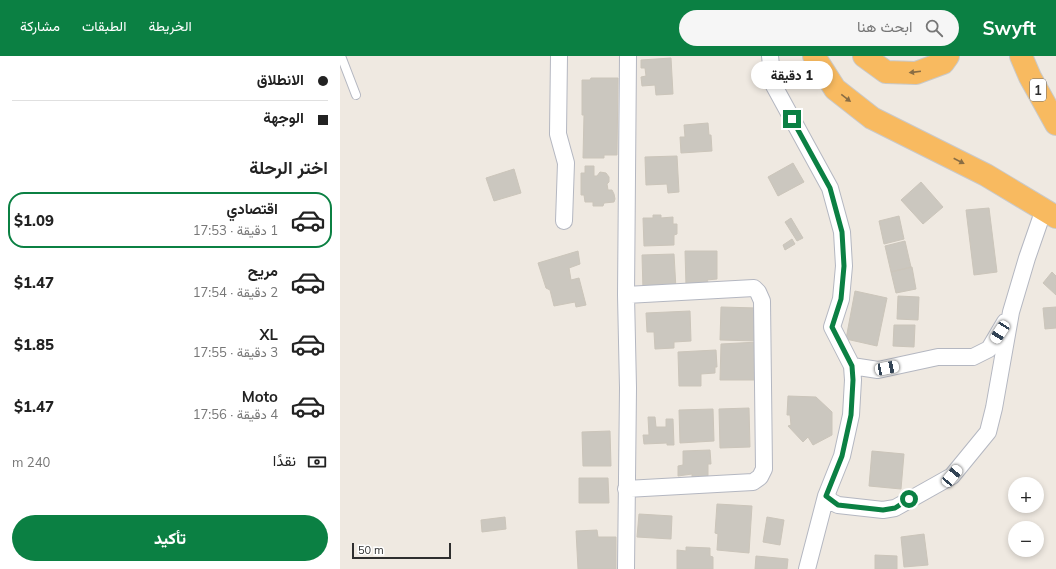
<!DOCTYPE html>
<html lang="ar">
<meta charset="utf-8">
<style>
:root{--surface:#fff;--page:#f6f6f6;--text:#222;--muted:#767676;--line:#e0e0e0;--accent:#0b8043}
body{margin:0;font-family:Mulish,Vazirmatn,sans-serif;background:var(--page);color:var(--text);direction:rtl;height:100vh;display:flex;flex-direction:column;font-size:15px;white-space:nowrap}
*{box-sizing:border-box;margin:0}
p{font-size:13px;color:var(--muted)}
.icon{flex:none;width:22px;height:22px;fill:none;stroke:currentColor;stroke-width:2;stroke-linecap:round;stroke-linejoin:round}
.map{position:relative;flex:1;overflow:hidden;direction:ltr}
.sheet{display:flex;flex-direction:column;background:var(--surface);width:340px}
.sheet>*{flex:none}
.banner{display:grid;align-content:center;height:88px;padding:0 12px;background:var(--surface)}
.tools{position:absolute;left:668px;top:421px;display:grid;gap:8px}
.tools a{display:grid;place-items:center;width:36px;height:36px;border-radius:50%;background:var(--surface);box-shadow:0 2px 6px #0003;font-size:20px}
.scale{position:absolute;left:12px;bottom:10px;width:99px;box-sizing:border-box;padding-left:4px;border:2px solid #2e2e2e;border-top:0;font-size:11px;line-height:14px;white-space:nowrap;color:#2e2e2e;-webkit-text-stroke:3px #fff;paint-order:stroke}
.end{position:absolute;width:18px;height:18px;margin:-9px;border:5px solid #0b8043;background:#fff;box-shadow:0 0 0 2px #fff}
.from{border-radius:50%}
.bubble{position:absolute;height:28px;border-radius:14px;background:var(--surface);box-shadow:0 2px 6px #0003;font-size:13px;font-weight:800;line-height:28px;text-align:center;direction:rtl}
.car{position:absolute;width:12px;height:24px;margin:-12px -6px;border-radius:5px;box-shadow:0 0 3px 1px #0007;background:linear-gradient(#fff 24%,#345 0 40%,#fff 0 76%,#345 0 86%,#fff 0)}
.banner b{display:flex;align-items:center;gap:14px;height:38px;font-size:15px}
.banner b+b{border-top:1px solid var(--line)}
.banner i{width:10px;height:10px;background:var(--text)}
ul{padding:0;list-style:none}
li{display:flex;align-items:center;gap:12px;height:56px;margin:0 8px 6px;padding:0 4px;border:2px solid transparent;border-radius:16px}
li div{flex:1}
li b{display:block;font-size:15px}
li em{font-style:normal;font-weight:800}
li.active{border-color:var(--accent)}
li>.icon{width:36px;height:36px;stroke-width:1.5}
h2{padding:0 12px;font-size:18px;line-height:48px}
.pay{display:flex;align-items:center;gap:10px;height:44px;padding:0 12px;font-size:15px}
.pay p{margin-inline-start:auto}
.cta{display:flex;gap:8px;margin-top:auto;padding:8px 12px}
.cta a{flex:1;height:46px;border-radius:24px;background:var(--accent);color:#fff;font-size:16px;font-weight:800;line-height:46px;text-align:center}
header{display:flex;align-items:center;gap:24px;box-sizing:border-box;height:56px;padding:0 20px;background:var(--accent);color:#fff}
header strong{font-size:19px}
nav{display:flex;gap:22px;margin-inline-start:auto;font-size:14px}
.search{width:280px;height:36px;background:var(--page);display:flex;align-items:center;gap:10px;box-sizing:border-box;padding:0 14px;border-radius:22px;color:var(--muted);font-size:15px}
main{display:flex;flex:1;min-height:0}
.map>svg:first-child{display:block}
.building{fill:#cbc7bf;stroke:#cbc5ba}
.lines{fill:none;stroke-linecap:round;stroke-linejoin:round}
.service-casing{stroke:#b4b7c1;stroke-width:10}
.minor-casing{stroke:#b4b7c1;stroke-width:18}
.trunk-casing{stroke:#c9c9c9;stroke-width:24}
.service{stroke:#fff;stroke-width:8}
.minor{stroke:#fff;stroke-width:16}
.trunk{stroke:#f8ba60;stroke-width:22}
.oneway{fill:#896d44}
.route{stroke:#0b8043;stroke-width:5}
.labels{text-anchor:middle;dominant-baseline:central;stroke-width:3;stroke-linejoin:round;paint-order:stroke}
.shield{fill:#fff;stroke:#6d6d6d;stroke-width:1}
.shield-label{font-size:13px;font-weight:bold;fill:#2e2e2e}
</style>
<header>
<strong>Swyft</strong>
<div class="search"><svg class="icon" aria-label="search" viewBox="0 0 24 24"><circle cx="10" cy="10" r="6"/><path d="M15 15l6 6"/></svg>ابحث هنا</div>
<nav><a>الخريطة</a><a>الطبقات</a><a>مشاركة</a></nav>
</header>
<main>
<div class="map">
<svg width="716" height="513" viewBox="0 0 716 513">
<rect width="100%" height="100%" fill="#efe9e1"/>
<path class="building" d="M331,2l2,36 -17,1 -1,-10 -13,1 -1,-9 5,-1 -1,-8h-4v-8z
M251,22h27l-1,77h-13v3h-21l1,-43h-2v-35h8z
M368,67l1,12h2l1,16 -31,2 -1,-16h5l-1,-12z
M337,100l2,36 -11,1 -1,-9 -21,1 -1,-28z
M453,107l11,19 -26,14 -10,-19z
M245,110h9v10h3l3,-4 6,1 3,4v5l-2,2 1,6h4l2,4 1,5 -1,3 -10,1 -1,3h-10v-4h-8l-1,-7h-3v-22h4z
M174,113l7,24 -27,8 -8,-23z
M581,126l22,25 -20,17 -22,-24z
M649,152l8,64 -23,3 -8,-65z
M313,159h8v3l12,-1v7h4v10l-3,1v10l-30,1 -1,-28h10z
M559,160l5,23 -20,5 -5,-23z
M451,162l12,20 -6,3 -12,-19z
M452,183l3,5 -10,6 -2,-5z
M565,185l6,26 -20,5 -6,-26z
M238,195l2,13 -11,4 2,12 8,-2 7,27 -10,2 -1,-5 -21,4 -4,-16 -4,-2 -8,-25z
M345,195h32v28l-10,1 1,2 -10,1v3h-12z
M334,198l2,35 -33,1 -1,-35z
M572,211l4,22 -20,4 -5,-21z
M712,216l4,4v19l-13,-12z
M515,235l32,7 -10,48 -31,-7z
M558,240l21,1 -1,23 -21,-1z
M381,251l36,1v33l-37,-1z
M716,251v21l-11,1 -2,-21z
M350,255l1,30 -17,1v6l-19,1 -1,-17h-7l-1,-19z
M554,269h21l-1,22 -21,-1z
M418,286v38h-38l1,-36z
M376,294l1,17h-2v6l-14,1v12h-22l-1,-34z
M448,340l28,1 16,15v23l-19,10 -5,-8 -5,5 -15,-16 3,-1 -1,-10h-3z
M409,352l1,39 -30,1 -1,-39z
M373,353l1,32 -34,2 -1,-33z
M308,361h7l1,10h10v-8h7l1,26h-7v-2l-23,1 -1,-9h6z
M270,375l1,35h-28l-1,-34z
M370,394l1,14h-3v13l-16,4v-7l-14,2v-10l5,-1v-14z
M532,395l32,3 -3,35 -32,-3z
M239,422h29l1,25h-30z
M377,448l35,2 -3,47 -32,-3 1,-16 -3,-1z
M299,458l33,2 -1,23 -34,-2z
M165,461l1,12 -24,3 -1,-12z
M427,461l17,3 -4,25 -17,-3z
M257,474l1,7h18v32h-38l-2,-38z
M584,478l4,31 -24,2 -3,-30z
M346,491l24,1v8l3,1v12h-36v-19l9,1z
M535,499l22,1v13h-22z
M416,500l32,3 -1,10h-32z"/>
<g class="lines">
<g class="service-casing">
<path id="service" d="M1,0l15,39"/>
</g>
<g class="minor-casing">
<path id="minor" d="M219,0l-1,78 8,29 -2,58
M430,0l3,28 57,104 12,44 2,34 -3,33 -9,28 20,39 1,14 -2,35 -9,41 -16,40 -19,73
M512,310l26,4 60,-13h35l16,-8 16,-27
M286,433l127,-7 7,-5 4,-8 -2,-168 -4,-9 -4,-4 -128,7
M486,440l6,6 6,3 45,5 12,-2 57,-32 36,-44 6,-24 17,-96 16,-54 17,-49
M286,513l2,-181 -2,-93 2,-239"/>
</g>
<g class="trunk-casing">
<path id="trunk" d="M474,0l21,33 37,29 114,57 70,42
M524,0l22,16 30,1 27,-10 5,-7
M681,0l9,21 26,47"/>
</g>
<use href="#service" class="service"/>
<use href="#minor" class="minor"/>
<use href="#trunk" class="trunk"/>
</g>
<defs><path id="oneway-solid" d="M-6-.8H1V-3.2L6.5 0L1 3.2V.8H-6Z"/></defs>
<g class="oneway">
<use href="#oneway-solid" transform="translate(575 16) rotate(173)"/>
<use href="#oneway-solid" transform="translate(506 42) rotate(38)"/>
<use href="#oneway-solid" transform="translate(619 105) rotate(27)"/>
</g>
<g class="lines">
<path class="route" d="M452,63l38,69 12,44 2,34 -3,33 -9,28 20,39 1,14 -2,35 -9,41 -16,40 12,9 45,5 12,-2 14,-9"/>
</g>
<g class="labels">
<rect class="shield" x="690" y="23" width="16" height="22" rx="3"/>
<g class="shield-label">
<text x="698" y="34">1</text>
</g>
</g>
</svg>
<div class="tools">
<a>+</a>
<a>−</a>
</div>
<div class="scale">50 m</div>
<i class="end from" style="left:569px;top:443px"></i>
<i class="end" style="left:452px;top:63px"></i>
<div class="bubble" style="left:411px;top:5px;width:82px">1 دقيقة</div>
<i class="car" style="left:660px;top:276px;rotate:213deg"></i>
<i class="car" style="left:547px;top:312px;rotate:79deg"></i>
<i class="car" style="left:612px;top:420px;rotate:40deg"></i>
</div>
<section class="sheet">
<div class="banner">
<b><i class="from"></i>الانطلاق</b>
<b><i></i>الوجهة</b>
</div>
<h2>اختر الرحلة</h2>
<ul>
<li class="active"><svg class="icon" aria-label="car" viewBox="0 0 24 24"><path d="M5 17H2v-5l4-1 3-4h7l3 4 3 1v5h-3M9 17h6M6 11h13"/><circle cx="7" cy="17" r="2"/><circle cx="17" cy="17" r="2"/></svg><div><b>اقتصادي</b><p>1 دقيقة · 17:53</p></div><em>$1.09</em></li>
<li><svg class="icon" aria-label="car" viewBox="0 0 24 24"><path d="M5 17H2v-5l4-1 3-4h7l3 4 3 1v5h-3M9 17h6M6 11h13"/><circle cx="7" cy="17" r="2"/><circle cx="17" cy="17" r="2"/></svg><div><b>مريح</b><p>2 دقيقة · 17:54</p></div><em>$1.47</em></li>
<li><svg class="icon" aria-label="car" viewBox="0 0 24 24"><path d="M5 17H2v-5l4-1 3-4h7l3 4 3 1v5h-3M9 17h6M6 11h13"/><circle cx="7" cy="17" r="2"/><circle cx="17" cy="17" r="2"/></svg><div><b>XL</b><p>3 دقيقة · 17:55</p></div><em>$1.85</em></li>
<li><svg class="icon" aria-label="car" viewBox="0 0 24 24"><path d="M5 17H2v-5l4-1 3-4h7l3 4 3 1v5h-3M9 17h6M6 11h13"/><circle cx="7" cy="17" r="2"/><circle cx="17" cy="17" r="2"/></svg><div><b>Moto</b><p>4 دقيقة · 17:56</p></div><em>$1.47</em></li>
</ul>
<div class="pay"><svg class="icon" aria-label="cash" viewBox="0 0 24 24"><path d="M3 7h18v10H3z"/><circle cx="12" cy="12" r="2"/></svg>نقدًا<p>240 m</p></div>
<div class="cta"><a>تأكيد</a></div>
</section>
</main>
